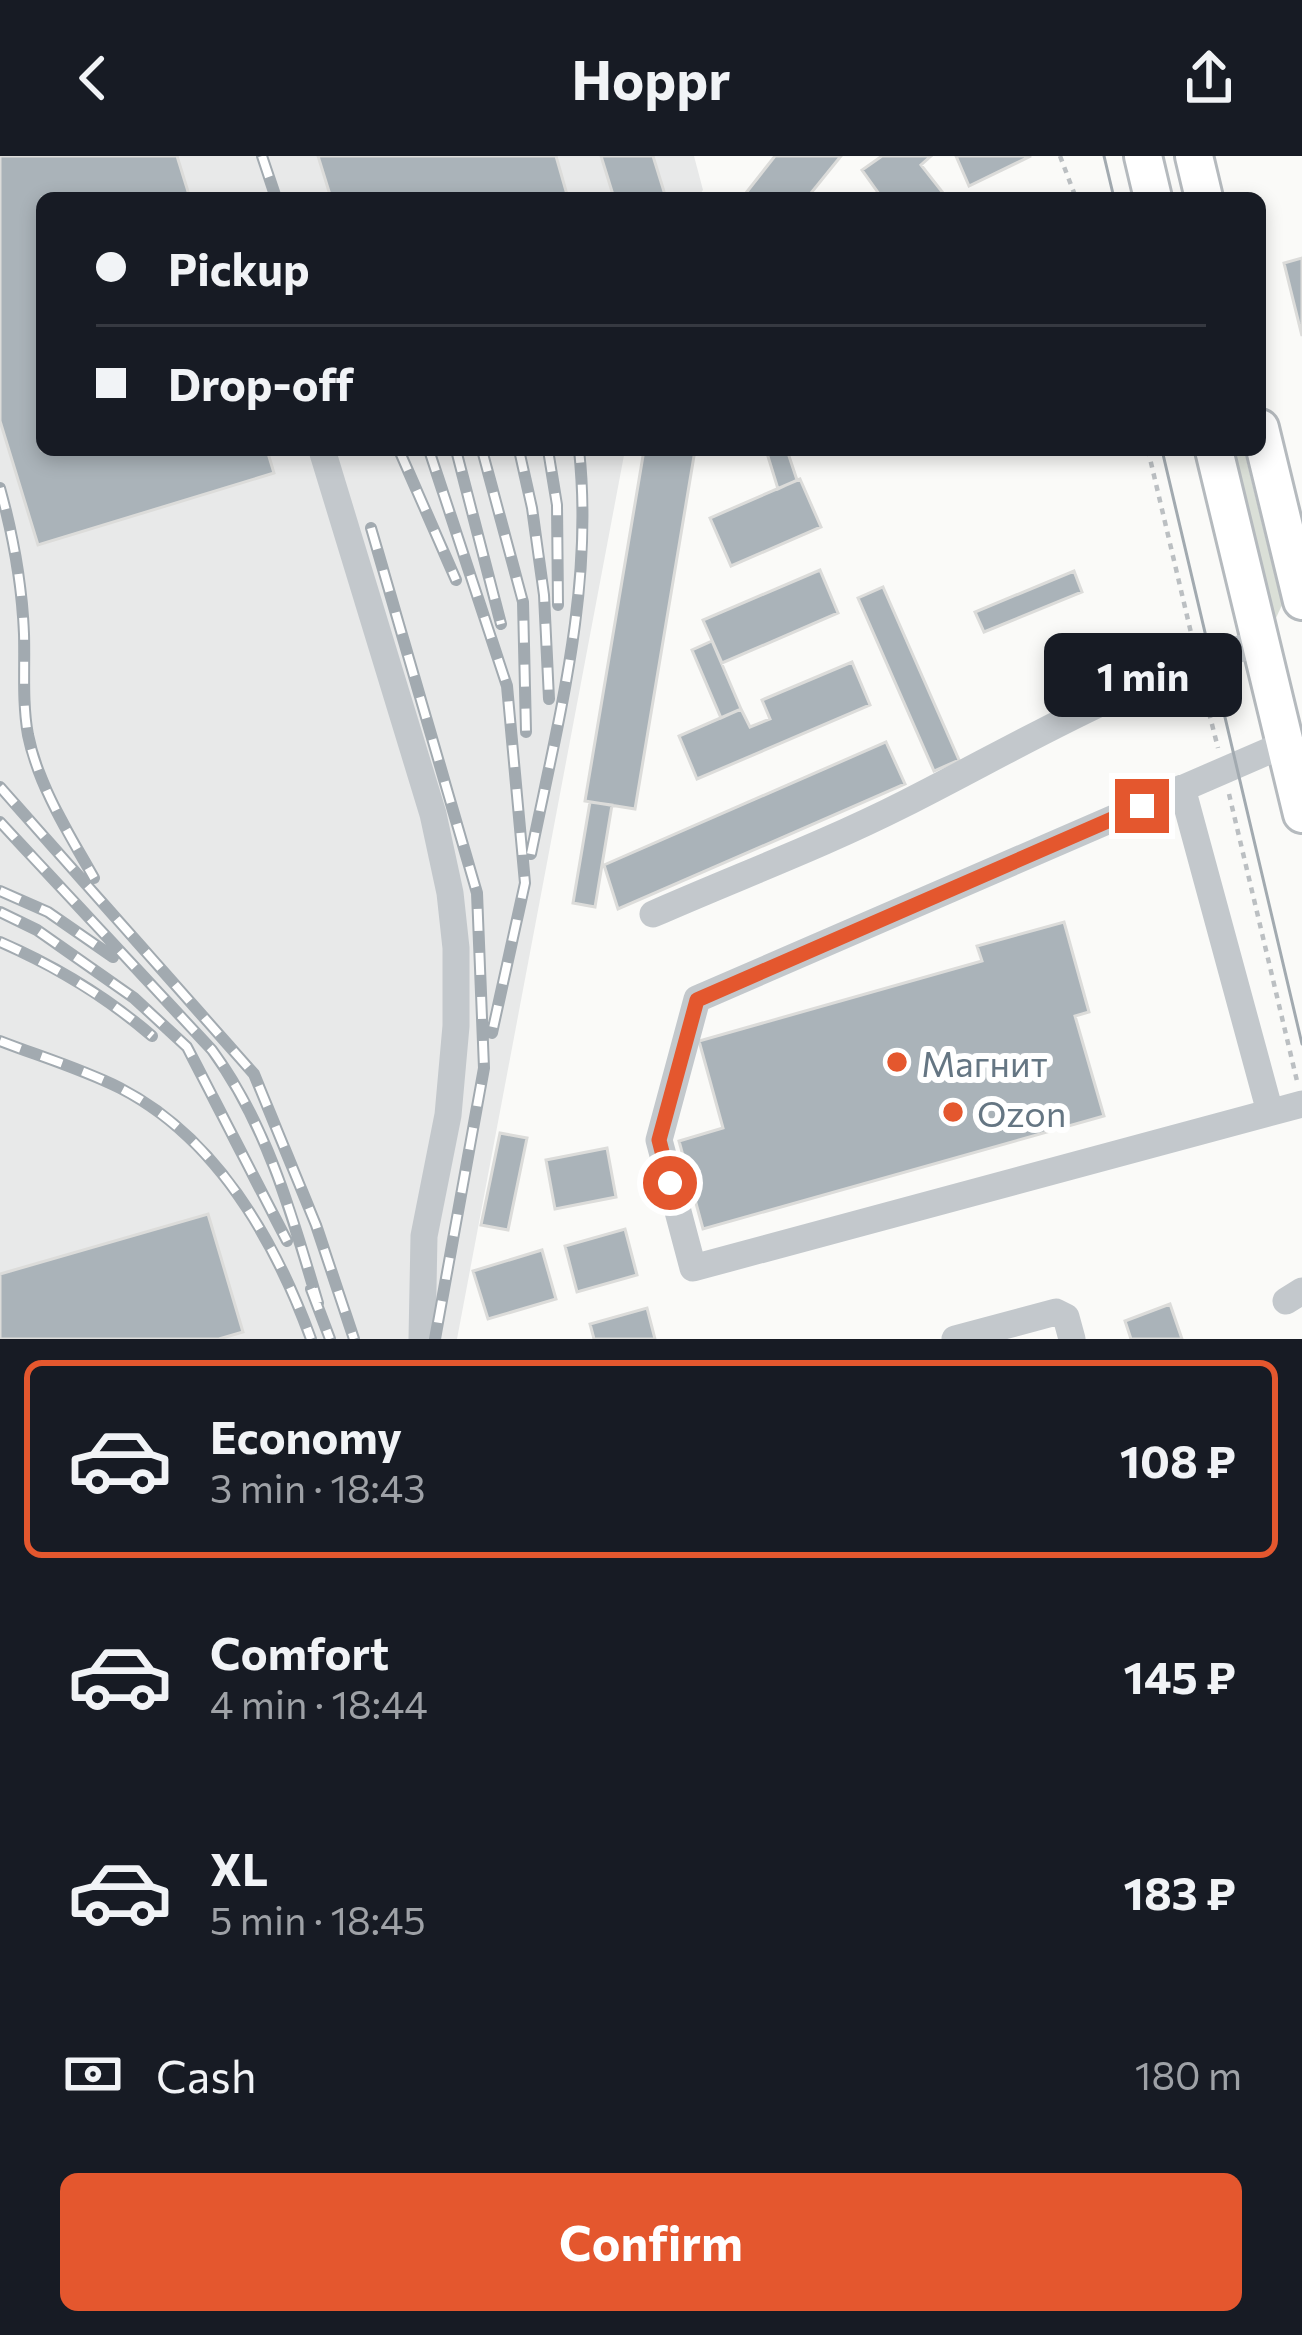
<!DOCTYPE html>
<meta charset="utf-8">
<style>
:root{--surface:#171b24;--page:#20242c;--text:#f1f3f6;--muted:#9ea1a6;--line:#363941;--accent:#e4572e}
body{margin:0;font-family:Commissioner,sans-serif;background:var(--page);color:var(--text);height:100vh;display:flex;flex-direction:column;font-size:45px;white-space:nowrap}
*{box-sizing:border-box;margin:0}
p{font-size:39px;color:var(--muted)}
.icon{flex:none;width:66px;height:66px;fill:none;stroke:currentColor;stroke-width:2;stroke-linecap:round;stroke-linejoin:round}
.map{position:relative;height:1183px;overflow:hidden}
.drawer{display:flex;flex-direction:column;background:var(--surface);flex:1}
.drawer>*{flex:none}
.guide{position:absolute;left:36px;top:36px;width:1230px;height:264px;border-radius:18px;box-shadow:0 6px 18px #0003;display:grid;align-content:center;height:264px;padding:0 60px;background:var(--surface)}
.end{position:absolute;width:54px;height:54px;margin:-27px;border:15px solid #e4572e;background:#fff;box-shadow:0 0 0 6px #fff}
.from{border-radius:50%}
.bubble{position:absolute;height:84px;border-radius:18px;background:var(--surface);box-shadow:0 6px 18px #0003;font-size:39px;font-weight:700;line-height:84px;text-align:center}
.guide b{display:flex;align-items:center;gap:42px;height:114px;font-size:45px}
.guide b+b{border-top:3px solid var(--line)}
.guide i{width:30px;height:30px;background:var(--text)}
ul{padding:21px 0 0;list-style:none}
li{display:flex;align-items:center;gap:36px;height:198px;margin:0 24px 18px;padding:0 36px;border:6px solid transparent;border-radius:18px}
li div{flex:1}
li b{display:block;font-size:45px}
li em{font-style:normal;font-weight:700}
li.selected{border-color:var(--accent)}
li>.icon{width:108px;height:108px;stroke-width:1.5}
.pay{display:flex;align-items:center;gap:30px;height:132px;padding:0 60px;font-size:45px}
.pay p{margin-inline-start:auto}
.primary-button{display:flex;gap:24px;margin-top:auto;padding:24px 60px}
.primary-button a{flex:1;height:138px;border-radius:18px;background:var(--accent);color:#fff;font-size:48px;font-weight:700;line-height:138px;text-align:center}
header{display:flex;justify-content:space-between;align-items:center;height:156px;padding:0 60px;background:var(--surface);font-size:54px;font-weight:700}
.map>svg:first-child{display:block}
.built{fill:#e8e9e9}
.grass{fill:#dadfd7}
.building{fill:#aab3b9;stroke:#dcdcda;stroke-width:3}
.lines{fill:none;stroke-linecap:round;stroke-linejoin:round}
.major-casing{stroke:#b5babe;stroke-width:42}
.path{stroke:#bbbfc2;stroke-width:4.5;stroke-dasharray:6 6;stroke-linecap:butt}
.minor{stroke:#c3c8cc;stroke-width:27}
.major{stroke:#fff;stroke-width:36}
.tram{stroke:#a2aab0;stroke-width:3}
.rail-casing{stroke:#a2aab0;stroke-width:12}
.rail{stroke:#fff;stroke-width:8;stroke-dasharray:22;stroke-linecap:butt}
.route{stroke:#e4572e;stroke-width:15}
.poi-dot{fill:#e4572e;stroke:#fff;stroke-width:4.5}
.labels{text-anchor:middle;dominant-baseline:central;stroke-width:12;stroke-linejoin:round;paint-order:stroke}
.poi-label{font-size:36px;fill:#657683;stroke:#fff;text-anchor:start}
</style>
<header><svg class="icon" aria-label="back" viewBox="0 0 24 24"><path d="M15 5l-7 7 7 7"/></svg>Hoppr<svg class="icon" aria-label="share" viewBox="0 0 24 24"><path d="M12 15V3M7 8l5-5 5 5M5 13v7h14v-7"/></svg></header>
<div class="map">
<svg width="1302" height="1183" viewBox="0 0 1302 1183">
<rect width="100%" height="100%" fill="#fafaf8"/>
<path class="built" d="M0,0h694l9,34 -6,8h-655v252h583l-168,889h-457z"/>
<path class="grass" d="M1222,294h22l38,155 -6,13 -7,1z"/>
<path class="building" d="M0,0h177l13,42h-148v252h225l7,23 -236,72 -38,-124z
M318,0h238l12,42h-237z
M601,0h52l13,42h-52z
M775,0h66l-34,42h-65z
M882,0h49l-10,9 26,33h-65l-20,-28z
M956,0h75l-62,30z
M1302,102v78l-18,-73z
M644,294h51l-60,359 -50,-8z
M766,294h21l10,30 -19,9z
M800,323l21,48 -90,39 -21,-48z
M820,414l18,43 -116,50 -19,-43z
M1074,415l8,21 -98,40 -9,-20z
M883,431l76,173 -25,11 -76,-173z
M712,485l29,68 -20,9 -29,-68z
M852,506l18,43 -173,74 -18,-43 62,-27 9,18 20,-8 -8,-19z
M886,586l19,42 -287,125 -14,-44z
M590,646l22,3 -17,102 -22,-4z
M1064,766l25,90 -14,4 29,100 -401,113 -24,-88 44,-13 -24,-87 283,-80 -5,-15z
M500,977l27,5 -19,92 -27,-5z
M607,992l9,49 -61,12 -9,-49z
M208,1058l35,118 -24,7h-219v-65z
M625,1073l12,46 -60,17 -12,-46z
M542,1094l14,49 -68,20 -15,-48z
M1170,1148l12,35h-51l-6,-18z
M647,1152l8,31h-61l-4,-15z"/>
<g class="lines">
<g class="major-casing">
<path id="major" d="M1143,0l10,42
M1194,0l10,42
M1260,272l42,173
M1214,294l88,364"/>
</g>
<path class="path" d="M1060,0l16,42
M1148,294l44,187
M1203,533l15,59
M1207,547l15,-4
M1229,638l68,287"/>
<path class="minor" d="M322,294l111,364 17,79 6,55v78l-8,89 -24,121 -2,103
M1285,588l-588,255 -38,141 34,128 609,-164
M1182,632l88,324
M653,758c84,-37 170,-69 251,-110 117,-59 228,-128 357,-161
M1286,1145l16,-10
M955,1183l101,-27 10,5 6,22"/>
<use href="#major" class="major"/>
<path class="tram" d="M1104,0l10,42
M1162,294l140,594"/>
<g class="rail-casing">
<path id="rail" d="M262,0l14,42
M399,294l57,130
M429,294l78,236 18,197 -33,150
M456,294l45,174
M482,294l41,152 3,130
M519,294l13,58 12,87 5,104
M548,294l9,55 1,100
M0,332c13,47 22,96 24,146 1,34 -2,67 4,101 10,50 41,99 66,143
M371,372l106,365 7,175 -49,271
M0,631l254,287 62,151 38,114
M0,666l212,228c55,75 80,165 106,253
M531,698c27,-133 63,-267 48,-404
M0,735l48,21 65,45
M0,756l37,18 97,68 53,49 100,194
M0,786c53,23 108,56 152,94
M0,885c39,15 82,28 120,47 97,50 155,153 191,251
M311,1133l19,50"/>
</g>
<use href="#rail" class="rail"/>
</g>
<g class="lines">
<path class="route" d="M670,1027l-11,-43 38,-140 445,-194"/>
</g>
<g class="poi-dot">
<circle cx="897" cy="906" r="12"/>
<circle cx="953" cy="956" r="12"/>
</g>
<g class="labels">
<g class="poi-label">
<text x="921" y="906">Магнит</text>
<text x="977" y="956">Ozon</text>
</g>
</g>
</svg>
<i class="end from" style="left:670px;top:1027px"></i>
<i class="end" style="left:1142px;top:650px"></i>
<div class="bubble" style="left:1044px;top:477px;width:198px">1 min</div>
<div class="guide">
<b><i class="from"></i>Pickup</b>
<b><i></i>Drop-off</b>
</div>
</div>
<section class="drawer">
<ul>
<li class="selected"><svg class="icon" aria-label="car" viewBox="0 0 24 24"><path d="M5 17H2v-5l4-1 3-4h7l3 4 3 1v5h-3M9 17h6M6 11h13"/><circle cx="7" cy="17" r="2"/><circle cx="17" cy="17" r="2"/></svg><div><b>Economy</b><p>3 min · 18:43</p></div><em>108 ₽</em></li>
<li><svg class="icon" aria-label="car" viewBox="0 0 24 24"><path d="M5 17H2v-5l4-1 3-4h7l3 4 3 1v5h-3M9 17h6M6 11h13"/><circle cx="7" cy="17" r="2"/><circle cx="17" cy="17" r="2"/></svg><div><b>Comfort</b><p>4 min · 18:44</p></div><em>145 ₽</em></li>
<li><svg class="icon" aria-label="car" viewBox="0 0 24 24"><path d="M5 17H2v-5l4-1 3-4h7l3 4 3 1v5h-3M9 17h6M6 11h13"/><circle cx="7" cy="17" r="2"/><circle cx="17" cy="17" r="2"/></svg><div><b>XL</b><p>5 min · 18:45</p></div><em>183 ₽</em></li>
</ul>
<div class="pay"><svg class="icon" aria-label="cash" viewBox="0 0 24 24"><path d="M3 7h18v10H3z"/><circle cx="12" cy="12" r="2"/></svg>Cash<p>180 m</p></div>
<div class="primary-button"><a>Confirm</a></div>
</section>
